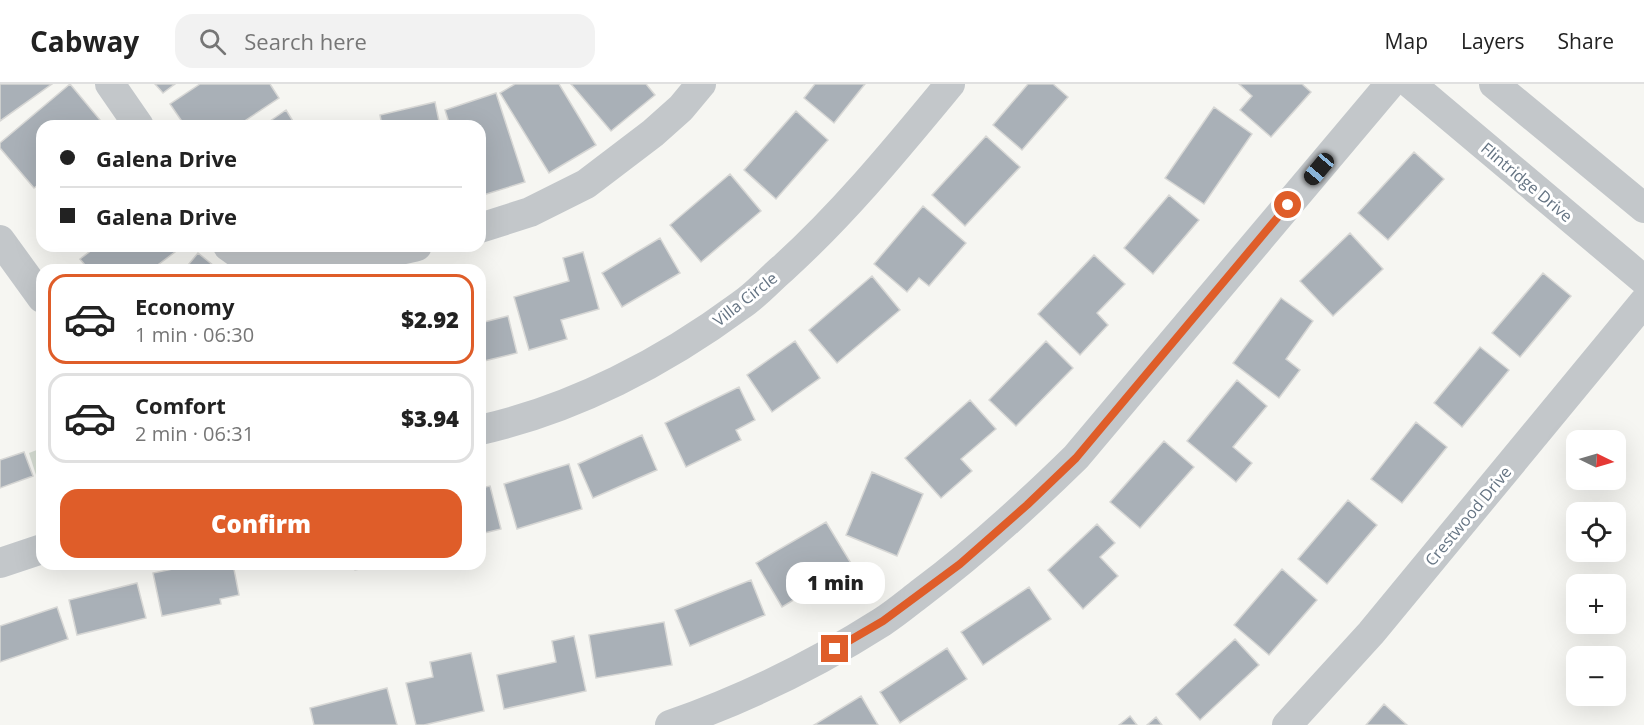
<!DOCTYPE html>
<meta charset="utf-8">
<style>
:root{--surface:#fff;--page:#f2f2f2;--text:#222;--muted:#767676;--line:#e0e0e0;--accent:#df5d29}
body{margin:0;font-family:"Open Sans",sans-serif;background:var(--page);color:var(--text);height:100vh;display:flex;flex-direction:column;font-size:22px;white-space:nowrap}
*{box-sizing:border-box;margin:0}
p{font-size:20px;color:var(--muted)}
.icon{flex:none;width:33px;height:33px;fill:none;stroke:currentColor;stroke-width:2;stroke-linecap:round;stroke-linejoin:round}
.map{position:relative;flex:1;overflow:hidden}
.panel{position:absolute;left:36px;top:180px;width:450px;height:306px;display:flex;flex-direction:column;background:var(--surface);border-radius:18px;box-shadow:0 6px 24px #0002}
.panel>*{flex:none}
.hud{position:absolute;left:36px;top:36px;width:450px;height:132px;border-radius:18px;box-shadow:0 6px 24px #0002;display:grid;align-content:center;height:132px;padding:0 24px;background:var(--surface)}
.needle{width:39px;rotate:95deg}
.fabs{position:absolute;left:1566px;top:346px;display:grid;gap:12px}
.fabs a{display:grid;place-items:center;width:60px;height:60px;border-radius:12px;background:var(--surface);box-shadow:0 6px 24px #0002;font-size:30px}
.end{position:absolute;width:27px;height:27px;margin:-14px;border:8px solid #df5d29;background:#fff;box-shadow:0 0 0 3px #fff}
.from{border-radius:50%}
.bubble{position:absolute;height:42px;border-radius:18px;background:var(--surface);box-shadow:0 6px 24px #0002;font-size:20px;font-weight:800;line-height:42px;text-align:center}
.car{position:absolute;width:18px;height:36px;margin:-18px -9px;border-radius:8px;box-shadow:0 0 4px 2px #0007;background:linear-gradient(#222 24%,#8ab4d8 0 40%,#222 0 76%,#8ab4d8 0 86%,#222 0)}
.hud b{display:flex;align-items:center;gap:21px;height:57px;font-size:22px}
.hud b+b{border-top:2px solid var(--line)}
.hud i{width:15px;height:15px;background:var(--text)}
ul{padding:10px 0 0;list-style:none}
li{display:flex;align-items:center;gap:18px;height:90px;margin:0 12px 9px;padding:0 12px;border:3px solid var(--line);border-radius:18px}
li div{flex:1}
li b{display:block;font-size:22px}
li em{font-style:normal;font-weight:800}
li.selected{border-color:var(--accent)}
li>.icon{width:54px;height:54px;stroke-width:1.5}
.action{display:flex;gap:12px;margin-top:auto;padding:12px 24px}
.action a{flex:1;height:69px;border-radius:18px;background:var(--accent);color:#fff;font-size:24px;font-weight:800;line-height:69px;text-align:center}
header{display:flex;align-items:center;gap:36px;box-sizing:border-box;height:84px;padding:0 30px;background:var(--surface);border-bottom:2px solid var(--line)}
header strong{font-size:28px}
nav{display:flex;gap:33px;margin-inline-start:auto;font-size:21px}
.search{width:420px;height:54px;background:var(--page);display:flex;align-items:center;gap:15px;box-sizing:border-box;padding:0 21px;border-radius:18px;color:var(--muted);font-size:22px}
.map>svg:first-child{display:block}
.green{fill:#d6ddd3}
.building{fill:#a9b0b7;stroke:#d7d7d5;stroke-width:1.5}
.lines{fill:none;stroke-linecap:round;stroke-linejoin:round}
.minor{stroke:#c3c7ca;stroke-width:30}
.route{stroke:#df5d29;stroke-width:8}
.labels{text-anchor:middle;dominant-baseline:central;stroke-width:6;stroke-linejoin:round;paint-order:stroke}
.street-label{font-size:16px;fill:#657483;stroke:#fff}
</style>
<header>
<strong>Cabway</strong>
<div class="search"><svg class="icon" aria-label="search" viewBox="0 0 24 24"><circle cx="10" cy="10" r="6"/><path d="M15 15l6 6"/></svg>Search here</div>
<nav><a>Map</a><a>Layers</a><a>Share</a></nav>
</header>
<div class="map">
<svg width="1644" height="641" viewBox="0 0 1644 641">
<rect width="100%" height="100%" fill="#f6f6f2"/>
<path class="green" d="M42,364v46l-13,-41z"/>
<path class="building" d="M0,0h52l-52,37z
M70,0l35,42h-63v56l-8,6 -34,-40v-5z
M155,0h20l-12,9z
M200,0h70l9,14 -42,28h-52l-15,-22z
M515,0h44l37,61 -47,28 -49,-80z
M571,0h75l9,11 -44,36z
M815,0h50l-31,39 -30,-25z
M1028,0h25l15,13 -46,53 -29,-25z
M1239,0h63l9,8 -40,45 -31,-27 12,-14z
M496,9l29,89 -45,14v-70h-30l-5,-16z
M435,18l5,24h-58l-2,-11z
M1214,23l38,27 -48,70 -39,-26z
M286,26l10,16h-33z
M796,27l32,29 -52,59 -32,-29z
M986,52l34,31 -55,59 -33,-31z
M1414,68l30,27 -56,61 -30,-27z
M730,90l31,37 -60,51 -31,-37z
M1169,111l30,25 -46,54 -29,-26z
M923,122l43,37 -37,43 -10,-8 -12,14 -33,-28z
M1350,149l33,36 -50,47 -33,-35z
M660,154l20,35 -58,34 -20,-34z
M97,162h86l-32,24h-62l-9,-11z
M583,168l16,57 -38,11 6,19 -38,11 -15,-53 55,-16 -6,-23z
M198,169l21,17h-35z
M1094,171l31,29 -28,29 11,12 -28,30 -42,-41z
M1543,189l28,23 -51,61 -28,-24z
M872,192l28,34 -63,53 -28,-33z
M1281,214l32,23 -27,38 14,11 -21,28 -46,-35z
M508,232l9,37 -37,9v-39z
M795,257l25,37 -48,34 -25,-37z
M1046,257l27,27 -57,58 -27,-26z
M1480,263l29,23 -47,57 -28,-24z
M1237,296l30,26 -34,41 19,16 -16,19 -49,-41z
M739,303l16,33 -19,10 5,10 -55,27 -21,-44z
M970,316l26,29 -35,30 11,12 -31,27 -36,-40z
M1416,338l31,25 -45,56 -31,-24z
M642,351l15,35 -64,28 -15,-34z
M1164,357l30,26 -54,61 -30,-26z
M24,368l9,24 -33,12v-28z
M569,380l13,45 -65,20 -13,-45z
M872,388l51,22 -26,62 -51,-21z
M490,402l11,43 -21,5v-46z
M1348,416l29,25 -50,59 -29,-25z
M826,438l26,43 -70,42 -26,-44z
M1097,440l18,19 -15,14 18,19 -35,33 -35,-39z
M197,480h36l6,31 -19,4 1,5 -59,12 -9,-43z
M353,480h32l-30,6z
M1282,485l35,31 -48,55 -35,-30z
M751,496l14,35 -75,31 -15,-36z
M137,499l9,35 -69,17 -8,-35z
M1029,503l22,32 -68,46 -22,-33z
M57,523l11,32 -68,23v-36z
M664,538l8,43 -76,13 -7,-43z
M574,552l12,55 -82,18 -7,-34 59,-13 -4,-21z
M1235,555l24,26 -59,55 -24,-26z
M947,564l20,31 -67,44 -20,-31z
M471,569l13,58 -60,14h-8l-10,-42 27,-6 -3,-15z
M387,604l10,37h-83l-4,-17z
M861,612l17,29h-64z
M1384,620l23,21h-41z
M1130,632l7,9h-18z
M1156,633l6,8h-15z"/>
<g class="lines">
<path class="minor" d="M110,0l29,42
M1411,0l233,196
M1494,0l150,124
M480,144l50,-16 56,-28 67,-51 28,-25 20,-24
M0,156l42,58
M228,162c47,38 136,12 189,0
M480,346c94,-21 184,-68 261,-125 15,-10 27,-24 41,-36 62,-56 115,-121 168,-185
M0,479l42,-14
M670,641c75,-26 146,-61 212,-103 14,-9 27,-20 40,-30 55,-41 105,-87 154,-135l314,-373
M1287,641l84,-92 273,-331"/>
</g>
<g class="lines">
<path class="route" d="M835,565l48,-28 77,-57 67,-59 49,-47 212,-253"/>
</g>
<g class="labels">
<g class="street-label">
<text transform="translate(1527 98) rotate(40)">Flintridge Drive</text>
<text transform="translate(745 215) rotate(-38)">Villa Circle</text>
<text transform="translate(1468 432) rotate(-50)">Crestwood Drive</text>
</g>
</g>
</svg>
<div class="fabs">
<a><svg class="needle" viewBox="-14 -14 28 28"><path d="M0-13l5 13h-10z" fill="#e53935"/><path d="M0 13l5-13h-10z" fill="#767676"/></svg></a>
<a><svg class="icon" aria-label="locate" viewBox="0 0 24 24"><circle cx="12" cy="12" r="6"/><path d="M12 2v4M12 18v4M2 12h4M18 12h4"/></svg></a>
<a>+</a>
<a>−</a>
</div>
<i class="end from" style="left:1288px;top:121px"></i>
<i class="end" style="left:835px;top:565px"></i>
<div class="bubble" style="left:786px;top:478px;width:99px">1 min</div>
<i class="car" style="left:1319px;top:85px;rotate:220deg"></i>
<div class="hud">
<b><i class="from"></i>Galena Drive</b>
<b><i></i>Galena Drive</b>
</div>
<section class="panel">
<ul>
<li class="selected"><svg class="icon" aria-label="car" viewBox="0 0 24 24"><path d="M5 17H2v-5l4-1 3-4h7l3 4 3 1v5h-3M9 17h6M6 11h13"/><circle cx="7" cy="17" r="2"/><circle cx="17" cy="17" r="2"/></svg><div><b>Economy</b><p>1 min · 06:30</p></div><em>$2.92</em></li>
<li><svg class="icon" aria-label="car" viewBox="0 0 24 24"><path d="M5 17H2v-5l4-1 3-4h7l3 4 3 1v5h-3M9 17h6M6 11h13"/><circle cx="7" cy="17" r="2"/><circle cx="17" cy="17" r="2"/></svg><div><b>Comfort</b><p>2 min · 06:31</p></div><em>$3.94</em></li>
</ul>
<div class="action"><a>Confirm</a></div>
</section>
</div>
